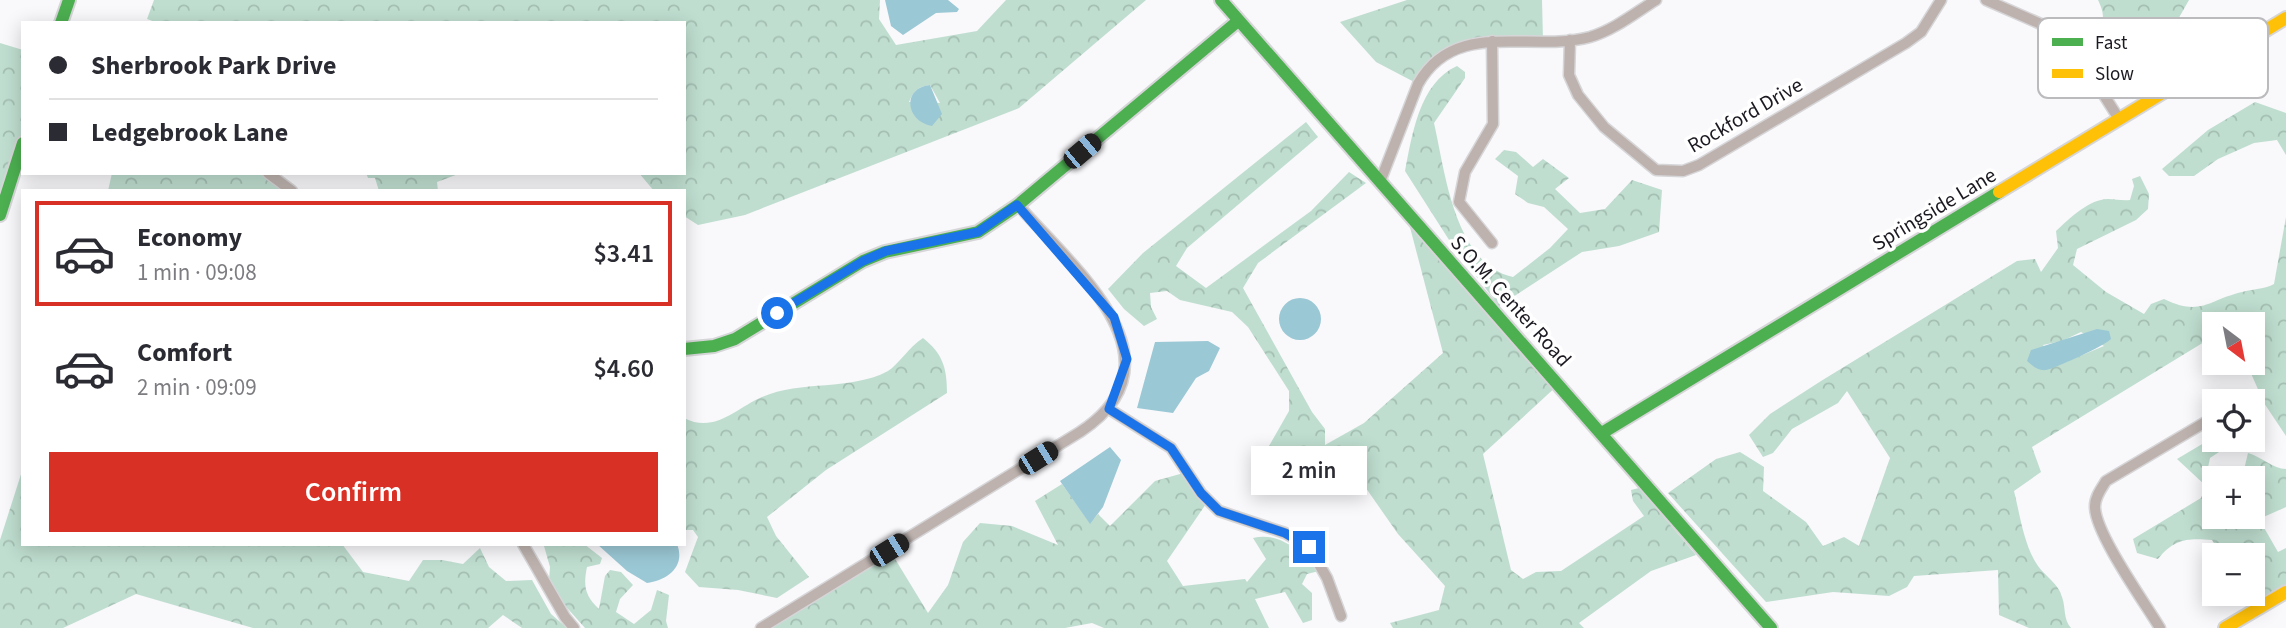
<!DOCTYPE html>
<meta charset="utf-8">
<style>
:root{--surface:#fff;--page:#f7f7f7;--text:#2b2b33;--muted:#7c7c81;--line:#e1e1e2;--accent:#d93025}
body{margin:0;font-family:"Source Sans 3",sans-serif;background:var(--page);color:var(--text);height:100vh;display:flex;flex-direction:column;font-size:26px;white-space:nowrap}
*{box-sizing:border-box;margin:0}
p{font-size:23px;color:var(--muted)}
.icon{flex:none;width:38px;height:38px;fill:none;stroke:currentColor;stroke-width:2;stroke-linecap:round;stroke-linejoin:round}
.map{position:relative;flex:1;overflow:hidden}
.sheet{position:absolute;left:21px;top:189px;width:665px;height:357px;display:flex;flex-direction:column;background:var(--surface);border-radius:0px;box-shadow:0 4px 18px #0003}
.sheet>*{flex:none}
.banner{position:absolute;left:21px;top:21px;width:665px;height:154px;border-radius:0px;box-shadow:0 4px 18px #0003;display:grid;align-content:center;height:154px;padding:0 28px;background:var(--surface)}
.needle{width:46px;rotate:148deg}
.buttons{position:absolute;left:2202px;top:312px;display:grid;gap:14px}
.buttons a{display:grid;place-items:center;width:63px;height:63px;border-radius:0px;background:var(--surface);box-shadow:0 4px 18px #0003;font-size:35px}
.end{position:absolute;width:32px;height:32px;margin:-16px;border:9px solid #1a73e8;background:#fff;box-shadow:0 0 0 4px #fff}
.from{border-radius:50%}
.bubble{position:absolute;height:49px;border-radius:0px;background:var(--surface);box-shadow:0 4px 18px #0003;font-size:23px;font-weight:600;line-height:49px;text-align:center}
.car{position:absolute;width:21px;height:42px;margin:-21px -10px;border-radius:9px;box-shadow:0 0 5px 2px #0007;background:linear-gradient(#222 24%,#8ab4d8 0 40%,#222 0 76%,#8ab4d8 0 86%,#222 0)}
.banner b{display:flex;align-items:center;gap:24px;height:66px;font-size:26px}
.banner b+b{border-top:2px solid var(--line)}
.banner i{width:18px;height:18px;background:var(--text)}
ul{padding:12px 0 0;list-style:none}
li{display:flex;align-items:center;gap:21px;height:105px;margin:0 14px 10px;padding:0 14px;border:4px solid transparent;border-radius:0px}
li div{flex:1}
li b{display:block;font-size:26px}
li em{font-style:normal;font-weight:600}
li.active{border-color:var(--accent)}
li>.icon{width:63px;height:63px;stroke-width:1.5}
.button{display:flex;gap:14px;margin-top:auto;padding:14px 28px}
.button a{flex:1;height:80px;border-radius:0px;background:var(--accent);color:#fff;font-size:28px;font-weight:600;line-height:80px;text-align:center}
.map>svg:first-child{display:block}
.forest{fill:url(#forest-crowns);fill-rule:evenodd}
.water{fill:#9bc8d5}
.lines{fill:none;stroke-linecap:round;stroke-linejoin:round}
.street-casing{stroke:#d6d5d7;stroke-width:13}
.fast-casing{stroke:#d6d5d7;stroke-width:16}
.slow-casing{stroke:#d6d5d7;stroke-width:16}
.street{stroke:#bdb2ae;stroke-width:10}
.fast{stroke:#4caf50;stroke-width:12}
.slow{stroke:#ffc107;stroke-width:12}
.route{stroke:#1a73e8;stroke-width:9}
.labels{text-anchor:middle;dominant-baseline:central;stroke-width:7;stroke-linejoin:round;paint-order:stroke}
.street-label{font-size:21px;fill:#1c1921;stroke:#fff}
.key{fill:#fff;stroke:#bbbabc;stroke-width:2}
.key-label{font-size:19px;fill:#1c1921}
</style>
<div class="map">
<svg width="2286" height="628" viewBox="0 0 2286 628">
<defs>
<pattern id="forest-crowns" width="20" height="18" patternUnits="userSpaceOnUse" patternTransform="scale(1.75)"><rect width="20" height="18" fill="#bfded0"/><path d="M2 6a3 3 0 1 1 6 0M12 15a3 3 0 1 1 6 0" fill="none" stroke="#a4beb2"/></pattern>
</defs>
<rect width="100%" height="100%" fill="#f9f8fb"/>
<path class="forest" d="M154,0h726l-1,19 17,26 81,-14 29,-31h140l-127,108 -274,107 -47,10 -14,-9v-25h-30l-15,-18h45v-150h-526l-11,-4zM930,85l10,18 -31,-1c5,-12 9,-15 21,-17z
M1407,0h135l1,41 -96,11 -29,32 -42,-22 -36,-40z
M2098,0h91l-17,30 -17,3 -41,18 -23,1 -7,-9c14,-18 26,-18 14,-43z
M0,43l23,7v93l-23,70z
M1457,66l8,6v6l-31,45c11,48 20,141 79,154l37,-29 18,-19 -24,-22 -16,-4 -13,-9 3,-18 -23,-17 9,-9 12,2 17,15 10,-8 26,19 -14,11 25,24 25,-4 27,-29 30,10 -3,42 -40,14 -37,6 -83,54 -48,-63 -46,-72c7,-35 14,-88 52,-105z
M2255,102l31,11v42l-9,-15 -23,3 -36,16 -24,17h-25l-7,-7 46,-39z
M1306,122l12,15 -131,111 -11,18 30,22 105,-77 38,-39 17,11 -108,80 -15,25 69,124 13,17v16l39,-22 79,-70 -37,-141 153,172 -76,70 28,116 12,9 13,-7 25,-1 83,-55 -11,-15 -2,-11 8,-2 57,67 -45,16 -72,52 5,5h-191l-3,-5 49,-13 6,-24 -47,-52 -37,-53 -25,-24 -26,7 -33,2 -12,-13 24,-42v-20l-41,-64 -16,-15 -52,-12 -13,-9 -17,2 1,14 6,12 -13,7 -20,-17 -16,-20 35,-36z
M112,173h156l24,18h-184z
M366,173h95l-24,9 1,9h-59l-4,-13h-7z
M2140,176l9,18 -1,15 -12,11 -59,29 -4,16 33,27 38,22 7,-10 13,-5c37,18 44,1 78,-7 11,-3 23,-3 32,-8l12,-67v219l-22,-33 -18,-41h6v-38h-38v12l-182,111 9,25 -27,19c6,24 10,55 24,75 8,11 20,17 24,31 4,11 1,22 9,31h-42l-30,-13 -1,-45 -84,6 -7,11 -18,9 -56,-4 -67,10 -98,-109 48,-34 24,-7 24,15 -1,24 43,31 17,24 21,-9 15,9 31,-88 -43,-67 -9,12 -46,26 -19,24 -10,4 -14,-22 21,-21 51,-33 196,-120 18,-2 6,13 17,-24 -2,-17c13,-12 33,-32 52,-32 8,0 14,2 22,1l4,-14 -2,-7zM2081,332l23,14 -46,19 -15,-20 19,-4z
M923,338c20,16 24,30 24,55l-121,77 -59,47 9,19 33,41 -32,21 -39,-8 -39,-3 -14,-15 13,-35 -5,-7h-9v-112c31,16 52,-10 78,-21 39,-17 89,-6 126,-26 10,-6 21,-24 35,-33z
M2214,437l28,2 2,5 -16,2 -18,12 -3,14 7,8v36h38v-38h-10l6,-25c14,4 25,16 38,16v38l-27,12 19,33 8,-4v44l-31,19 -11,-18h8v-38h-31l-9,-15c-25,-2 -38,-1 -54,19l-21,-6 -4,-14 68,-41 5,-12 -29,-27z
M23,468v76h319l21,28 46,9 14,-21h19l21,4 17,-16 9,19 17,14 26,-1 19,34 16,14h-45l-19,-13 -15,13h-235l-117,-34 -73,34h-63v-88z
M1185,468l23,33 -41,60 16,25 62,-7 2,3 19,-23 -13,-21c27,-7 50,15 66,33l-12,3 -5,10 10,9v27l-9,3 -18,-31 -30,7 14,29h-165l-12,-5 -27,5h-291l-3,-5 118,-74 39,64 20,-28 15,-43 17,-19 32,3 46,19 -23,-44 27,-17 28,39 8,-9 12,12 45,-45 25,-7z
M584,544l18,14 -2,6 -13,3c-4,19 -2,29 12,42l6,-33 5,-6 11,2 12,13 -13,14 -4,13 18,12 17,-14 6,-20 12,5 -3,26 2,7h-83l-25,-28 -11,-19 1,-14 -6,-21z"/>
<path class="water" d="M885,0h63l11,9 -2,3 -21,1 -33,22 -12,-9z
M930,85l12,29 -10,12c-26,-4 -31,-38 -2,-41z
M1279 319a21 21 0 1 1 42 0a21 21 0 1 1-42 0Z
M2097,329l12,2 2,8c-5,6 -57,30 -65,31 -8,1 -13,-4 -19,-9l4,-11z
M1208,341l12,7 -11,23 -13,7 -23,35 -36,-5 18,-66z
M1110,447l11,13 -18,47 -13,17 -30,-43z
M597,544h80c9,23 -10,36 -30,39l-20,-12z"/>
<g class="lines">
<g class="street-casing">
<path id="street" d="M1986,0l80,35 53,84
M1570,40l-1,35 9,20 26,32 52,43 27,1 16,-6 207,-122 15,-11 20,-32
M268,173l24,18
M1380,182l38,-98c37,-66 112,-31 172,-47 24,-7 45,-24 66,-37
M1492,243l-33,-41 6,-30 28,-48 -1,-83
M2241,401l4,-3
M1109,409l62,39 30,45 18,18 66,22 24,14 18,31 14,38
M523,544l42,73 9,11
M761,628l319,-196c109,-72 -8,-165 -62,-227
M2160,628c-15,-25 -66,-96 -65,-122 0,-9 6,-17 11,-25l108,-64"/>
</g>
<g class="fast-casing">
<path id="fast" d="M1221,0l550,628
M61,23l8,-23
M0,215l23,-72
M684,349l30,-3 21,-7 128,-78 22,-9 93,-20 40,-27 220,-184
M1602,433l397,-241"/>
</g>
<g class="slow-casing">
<path id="slow" d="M1999,192l287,-174
M2225,628l61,-36"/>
</g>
<use href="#street" class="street"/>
<use href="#fast" class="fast"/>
<use href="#slow" class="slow"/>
</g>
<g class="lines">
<path class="route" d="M777,313l86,-52 23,-10 92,-19 39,-27 97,112 13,42 -18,50 62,39 30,45 18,18 66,22 24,14"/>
</g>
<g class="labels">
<g class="street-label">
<text transform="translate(1745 115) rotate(-30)">Rockford Drive</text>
<text transform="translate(1934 209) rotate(-31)">Springside Lane</text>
<text transform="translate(1511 301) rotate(48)">S.O.M. Center Road</text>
</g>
</g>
<rect x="2038" y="18" width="230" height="80" rx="10" class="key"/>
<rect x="2052" y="38" width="31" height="8" fill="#4caf50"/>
<rect x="2052" y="69" width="31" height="9" fill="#ffc107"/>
<g class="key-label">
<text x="2095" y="49">Fast</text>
<text x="2095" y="80">Slow</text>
</g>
</svg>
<div class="buttons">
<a><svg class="needle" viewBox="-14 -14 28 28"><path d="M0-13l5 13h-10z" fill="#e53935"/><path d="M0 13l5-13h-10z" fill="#7c7c81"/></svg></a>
<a><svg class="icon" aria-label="locate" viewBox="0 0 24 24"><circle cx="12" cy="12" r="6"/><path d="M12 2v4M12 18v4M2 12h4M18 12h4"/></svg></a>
<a>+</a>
<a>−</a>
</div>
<i class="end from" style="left:777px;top:313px"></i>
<i class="end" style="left:1309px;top:547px"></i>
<div class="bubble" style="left:1251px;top:446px;width:116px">2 min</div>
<i class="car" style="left:1082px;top:151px;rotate:50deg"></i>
<i class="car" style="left:1038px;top:458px;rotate:58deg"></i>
<i class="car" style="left:889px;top:550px;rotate:58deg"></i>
<div class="banner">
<b><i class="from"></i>Sherbrook Park Drive</b>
<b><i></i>Ledgebrook Lane</b>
</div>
<section class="sheet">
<ul>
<li class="active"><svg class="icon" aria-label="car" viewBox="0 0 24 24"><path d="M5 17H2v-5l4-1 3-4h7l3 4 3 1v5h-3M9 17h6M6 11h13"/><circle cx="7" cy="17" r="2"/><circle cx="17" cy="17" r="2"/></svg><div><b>Economy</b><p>1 min · 09:08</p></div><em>$3.41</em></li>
<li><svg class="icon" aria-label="car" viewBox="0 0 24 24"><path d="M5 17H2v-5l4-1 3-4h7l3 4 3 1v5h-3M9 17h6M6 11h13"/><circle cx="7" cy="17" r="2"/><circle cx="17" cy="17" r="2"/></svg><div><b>Comfort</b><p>2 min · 09:09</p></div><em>$4.60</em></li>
</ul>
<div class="button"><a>Confirm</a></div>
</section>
</div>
